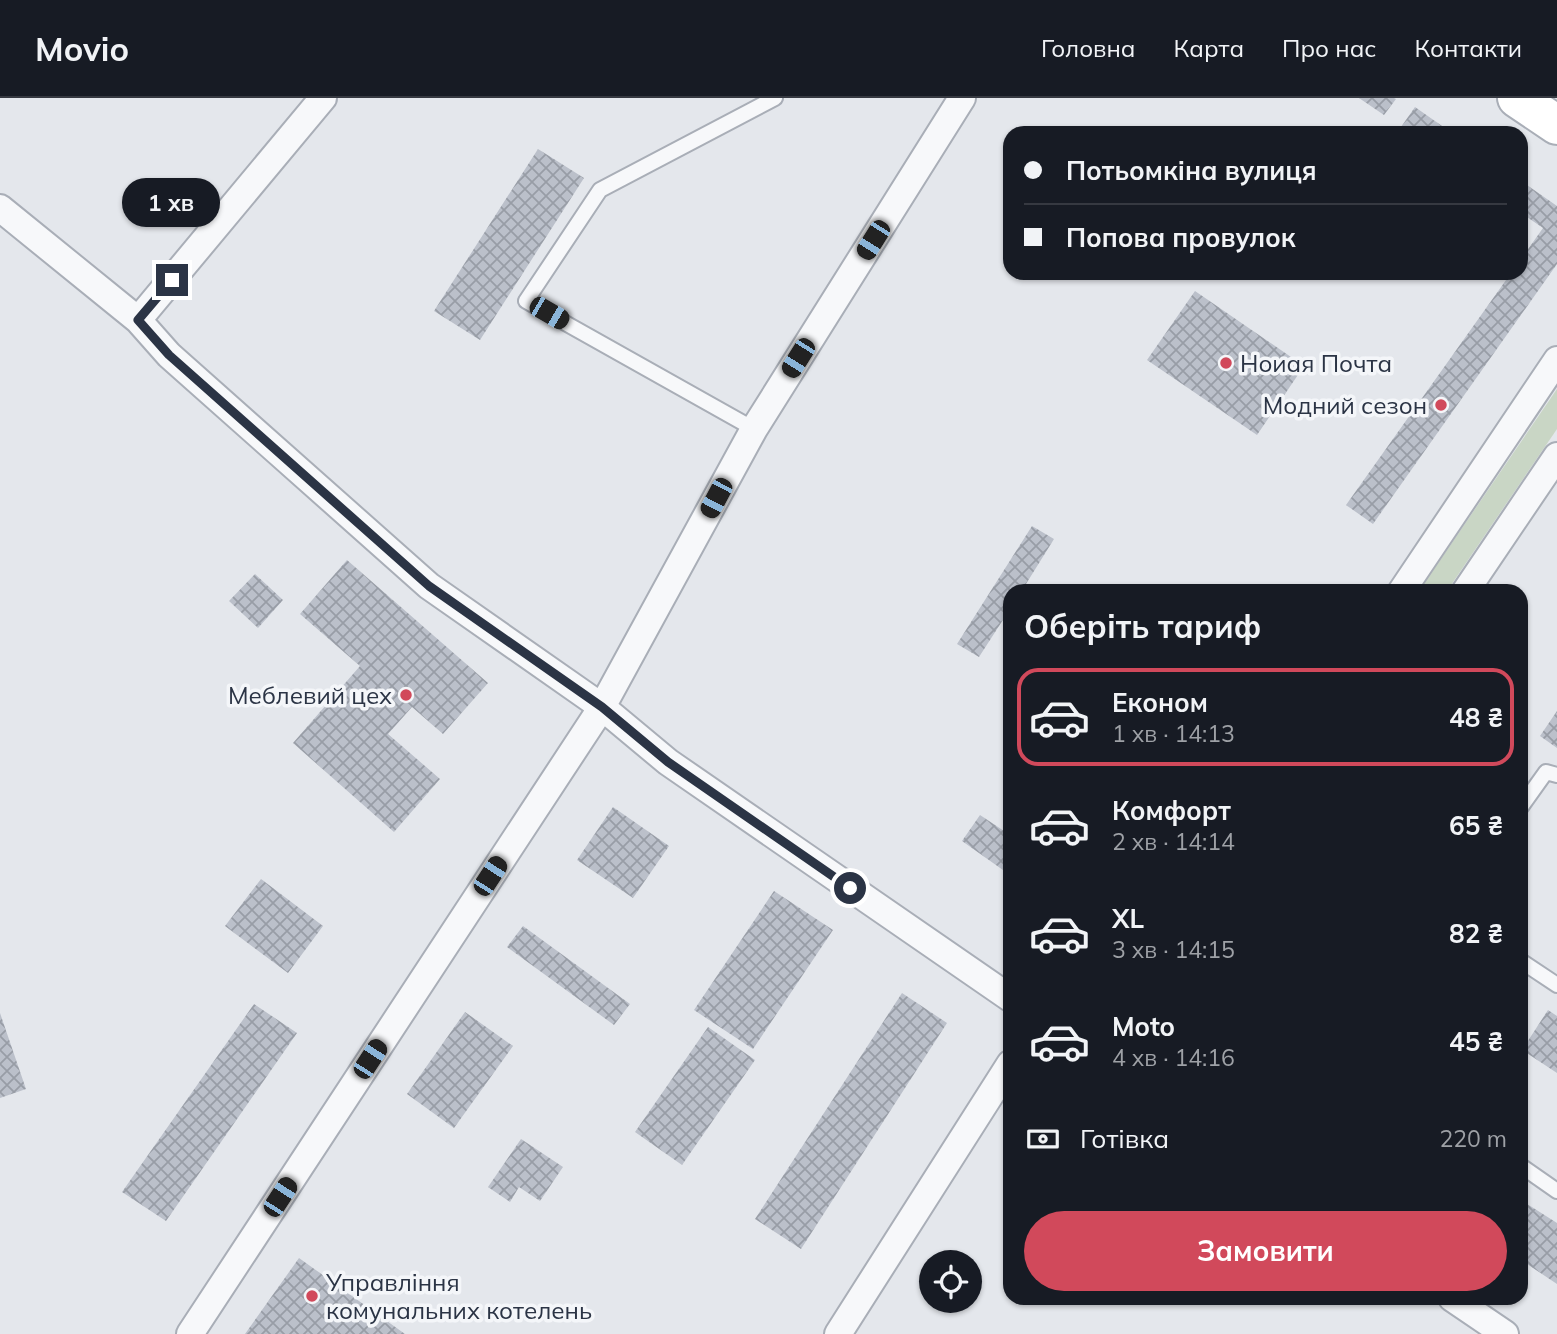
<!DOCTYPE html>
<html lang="uk">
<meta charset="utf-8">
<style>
:root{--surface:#171b24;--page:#242831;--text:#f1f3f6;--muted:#9ea1a6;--line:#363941;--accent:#d1495b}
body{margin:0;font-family:Mulish,sans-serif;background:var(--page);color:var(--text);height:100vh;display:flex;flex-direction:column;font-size:26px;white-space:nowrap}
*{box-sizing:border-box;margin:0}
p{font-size:23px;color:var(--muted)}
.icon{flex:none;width:38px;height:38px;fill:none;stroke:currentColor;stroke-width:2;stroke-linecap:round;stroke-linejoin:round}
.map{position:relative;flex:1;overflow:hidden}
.drawer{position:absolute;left:1003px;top:486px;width:525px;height:721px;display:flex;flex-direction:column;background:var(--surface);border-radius:21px;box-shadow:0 2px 5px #0004}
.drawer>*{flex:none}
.top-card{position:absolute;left:1003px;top:28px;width:525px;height:154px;border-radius:21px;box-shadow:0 2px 5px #0004;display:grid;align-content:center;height:154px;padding:0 21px;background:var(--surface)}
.controls{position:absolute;left:919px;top:1152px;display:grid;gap:14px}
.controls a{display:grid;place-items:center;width:63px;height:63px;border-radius:50%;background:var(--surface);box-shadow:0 2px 5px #0004;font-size:35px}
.end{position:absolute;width:32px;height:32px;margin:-16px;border:9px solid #2b3445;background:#fff;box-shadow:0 0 0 4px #fff}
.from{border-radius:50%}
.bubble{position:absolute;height:49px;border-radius:24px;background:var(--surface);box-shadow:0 2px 5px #0004;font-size:23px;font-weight:700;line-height:49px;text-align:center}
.car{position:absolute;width:21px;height:42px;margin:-21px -10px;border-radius:9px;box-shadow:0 0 5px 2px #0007;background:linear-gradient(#222 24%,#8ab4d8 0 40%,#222 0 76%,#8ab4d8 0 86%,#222 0)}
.top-card b{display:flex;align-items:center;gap:24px;height:66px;font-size:26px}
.top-card b+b{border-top:2px solid var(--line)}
.top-card i{width:18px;height:18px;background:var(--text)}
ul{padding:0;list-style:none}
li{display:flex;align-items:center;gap:21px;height:98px;margin:0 14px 10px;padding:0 7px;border:4px solid transparent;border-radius:21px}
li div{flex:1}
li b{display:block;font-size:26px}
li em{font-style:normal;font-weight:700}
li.selected{border-color:var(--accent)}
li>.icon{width:63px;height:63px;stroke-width:1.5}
h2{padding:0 21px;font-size:32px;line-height:84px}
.pay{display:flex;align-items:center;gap:18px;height:77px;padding:0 21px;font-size:26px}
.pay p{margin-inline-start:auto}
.cta{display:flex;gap:14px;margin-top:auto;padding:14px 21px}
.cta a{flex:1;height:80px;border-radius:42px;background:var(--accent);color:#fff;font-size:28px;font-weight:700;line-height:80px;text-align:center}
header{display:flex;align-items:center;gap:42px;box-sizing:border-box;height:98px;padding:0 35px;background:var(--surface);border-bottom:2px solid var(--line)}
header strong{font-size:33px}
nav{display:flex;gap:38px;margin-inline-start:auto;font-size:24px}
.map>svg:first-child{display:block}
.garden{fill:#c9d6c5}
.building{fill:url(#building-cross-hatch)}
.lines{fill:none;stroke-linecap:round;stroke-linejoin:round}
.lane-casing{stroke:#a9aeb7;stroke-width:18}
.street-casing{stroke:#a9aeb7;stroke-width:30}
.secondary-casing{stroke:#a9aeb7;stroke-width:42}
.lane{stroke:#f7f8fa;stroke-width:14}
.street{stroke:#f7f8fa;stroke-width:26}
.secondary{stroke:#fff;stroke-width:38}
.route{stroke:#2b3445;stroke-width:9}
.poi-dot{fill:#d1495b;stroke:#f4f6f9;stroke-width:2.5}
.labels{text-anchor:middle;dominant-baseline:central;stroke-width:7;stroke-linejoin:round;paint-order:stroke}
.poi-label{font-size:24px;fill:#2b3445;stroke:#f4f6f9;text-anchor:start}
</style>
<header>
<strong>Movio</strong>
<nav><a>Головна</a><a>Карта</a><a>Про нас</a><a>Контакти</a></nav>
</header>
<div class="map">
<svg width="1557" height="1236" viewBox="0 0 1557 1236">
<defs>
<pattern id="building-cross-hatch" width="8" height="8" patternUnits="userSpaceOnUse" patternTransform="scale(1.75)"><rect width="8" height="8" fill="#bbc0ca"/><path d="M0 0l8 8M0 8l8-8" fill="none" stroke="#989da6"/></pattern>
</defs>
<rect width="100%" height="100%" fill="#e4e7ec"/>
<path class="garden" d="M1557,291v40l-110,162h-28z"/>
<path class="building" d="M1359,0h35l2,1 -12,16z
M1415,9l37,26h-43l-8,-6z
M538,51l46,29 -104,162 -46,-29z
M1521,83l36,25v58l-184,260 -27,-19 165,-232h10v-14l22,-31 -22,-15z
M1195,193l109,75 -47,69 -110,-75z
M1032,428l22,13 -33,53h-11v17l-31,48 -22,-13z
M347,462l141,123 -45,51 -31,-27 -24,27 52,45 -46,53 -101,-89 67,-77 -60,-52z
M255,476l28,26 -25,28 -29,-27z
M1557,613v37l-17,-12z
M613,709l56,39 -36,52 -56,-38z
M980,717l30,20v40l-48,-34z
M261,781l62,47 -35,47 -63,-47z
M774,793l59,39 -80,119 -59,-39z
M523,828l107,78 -16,21 -107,-78z
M902,895l45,30 -146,226 -46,-30z
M254,906l43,29 -131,188 -44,-29z
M1548,912l9,6v57l-35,-23z
M465,914l48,34 -59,82 -47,-34z
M0,915l26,76 -26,9z
M708,929l47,33 -73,105 -47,-33z
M521,1041l42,28 -23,34 -21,-14 -9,15 -22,-15z
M1521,1102l36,23v61l-36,-24z
M299,1160l106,76h-160z"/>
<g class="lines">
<g class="lane-casing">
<path id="lane" d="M754,331l-228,-128 74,-111 175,-92
M1521,709l25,-35 11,3
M1521,863l36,24
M1521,1068l36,25"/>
</g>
<g class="street-casing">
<path id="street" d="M0,110l138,112 31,35 260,231 173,121 66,55 342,236
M138,222l185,-222
M1401,494l156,-232
M1465,494l92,-136
M1452,1200l53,36
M190,1236l412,-627 152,-278 208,-331
M838,1236l172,-270"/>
</g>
<g class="secondary-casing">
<path id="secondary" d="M1517,0l40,27"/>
</g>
<use href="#lane" class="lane"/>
<use href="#street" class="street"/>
<use href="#secondary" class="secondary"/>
</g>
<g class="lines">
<path class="route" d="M172,182l-34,40 31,35 260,231 173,121 66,55 182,126"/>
</g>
<g class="poi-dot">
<circle cx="1226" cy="265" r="7"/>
<circle cx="1441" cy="307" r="7"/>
<circle cx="406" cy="597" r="7"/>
<circle cx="312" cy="1198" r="7"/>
</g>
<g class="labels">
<g class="poi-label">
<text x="1240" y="265">Ноиая Почта</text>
<text x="1427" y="307" text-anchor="end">Модний сезон</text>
<text x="392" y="597" text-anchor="end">Меблевий цех</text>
<text x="326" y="1184">Управління<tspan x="326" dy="28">комунальних котелень</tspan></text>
</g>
</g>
</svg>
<div class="controls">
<a><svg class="icon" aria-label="locate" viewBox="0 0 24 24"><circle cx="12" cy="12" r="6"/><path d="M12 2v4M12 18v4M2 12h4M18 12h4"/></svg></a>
</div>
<i class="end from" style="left:850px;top:790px"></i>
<i class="end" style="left:172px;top:182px"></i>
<div class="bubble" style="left:122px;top:80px;width:98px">1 хв</div>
<i class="car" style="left:873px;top:142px;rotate:212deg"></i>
<i class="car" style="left:549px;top:215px;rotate:120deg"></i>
<i class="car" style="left:798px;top:260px;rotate:212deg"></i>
<i class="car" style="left:716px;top:400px;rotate:208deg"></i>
<i class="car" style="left:490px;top:778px;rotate:33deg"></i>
<i class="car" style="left:370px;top:961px;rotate:33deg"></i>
<i class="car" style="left:280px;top:1099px;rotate:33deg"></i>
<div class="top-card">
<b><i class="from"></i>Потьомкіна вулиця</b>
<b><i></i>Попова провулок</b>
</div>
<section class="drawer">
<h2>Оберіть тариф</h2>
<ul>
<li class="selected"><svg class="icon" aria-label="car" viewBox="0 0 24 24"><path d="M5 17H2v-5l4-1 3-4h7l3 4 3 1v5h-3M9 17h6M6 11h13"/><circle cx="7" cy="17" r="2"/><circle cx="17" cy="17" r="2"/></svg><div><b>Економ</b><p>1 хв · 14:13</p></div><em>48 ₴</em></li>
<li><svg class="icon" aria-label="car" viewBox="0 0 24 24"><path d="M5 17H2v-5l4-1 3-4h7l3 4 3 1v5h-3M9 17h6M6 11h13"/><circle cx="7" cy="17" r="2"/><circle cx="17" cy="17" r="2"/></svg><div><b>Комфорт</b><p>2 хв · 14:14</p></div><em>65 ₴</em></li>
<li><svg class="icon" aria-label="car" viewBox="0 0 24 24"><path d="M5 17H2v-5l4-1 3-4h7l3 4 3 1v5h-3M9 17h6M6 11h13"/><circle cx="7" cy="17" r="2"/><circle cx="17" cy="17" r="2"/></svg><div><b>XL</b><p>3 хв · 14:15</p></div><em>82 ₴</em></li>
<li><svg class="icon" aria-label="car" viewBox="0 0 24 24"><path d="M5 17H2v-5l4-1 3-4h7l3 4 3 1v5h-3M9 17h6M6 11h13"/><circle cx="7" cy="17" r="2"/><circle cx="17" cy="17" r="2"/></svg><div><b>Moto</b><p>4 хв · 14:16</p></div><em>45 ₴</em></li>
</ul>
<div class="pay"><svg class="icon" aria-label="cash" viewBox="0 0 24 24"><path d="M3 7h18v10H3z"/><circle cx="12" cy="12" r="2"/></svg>Готівка<p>220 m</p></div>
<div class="cta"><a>Замовити</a></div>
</section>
</div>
